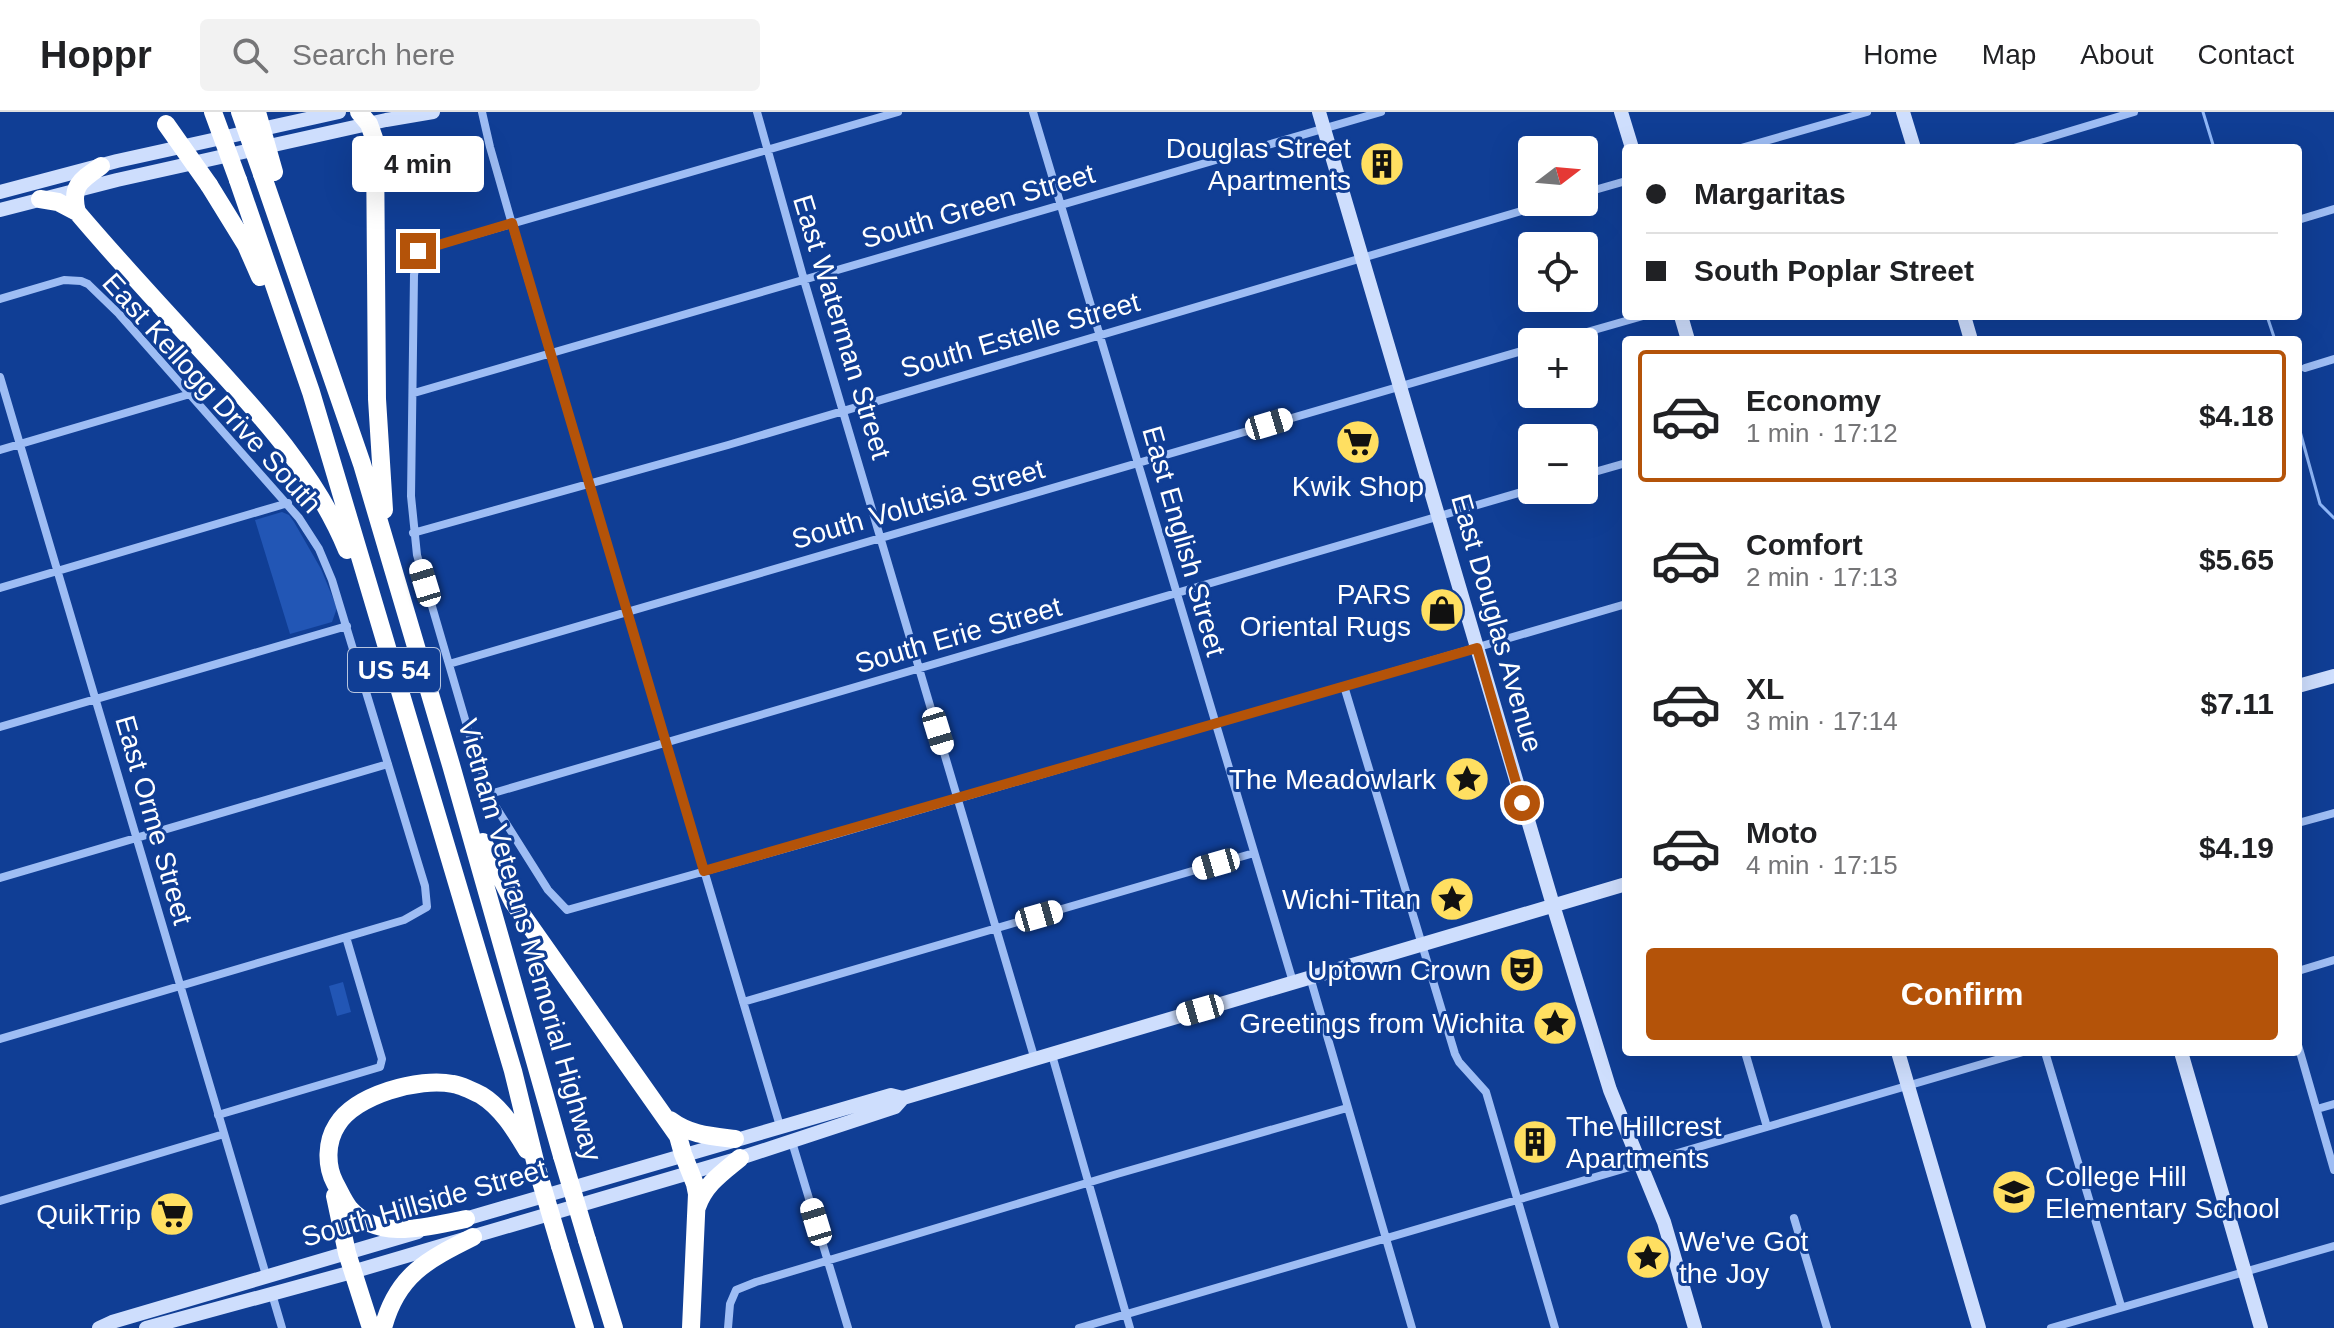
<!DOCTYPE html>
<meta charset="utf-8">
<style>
:root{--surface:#fff;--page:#f2f2f2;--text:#202124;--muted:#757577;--line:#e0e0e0;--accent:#b45309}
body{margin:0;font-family:Helvetica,sans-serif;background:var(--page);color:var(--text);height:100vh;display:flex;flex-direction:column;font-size:30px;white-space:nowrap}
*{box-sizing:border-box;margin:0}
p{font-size:26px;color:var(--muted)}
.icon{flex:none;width:44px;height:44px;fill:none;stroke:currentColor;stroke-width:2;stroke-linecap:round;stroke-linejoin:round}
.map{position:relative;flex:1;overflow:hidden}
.side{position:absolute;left:1622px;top:224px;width:680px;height:720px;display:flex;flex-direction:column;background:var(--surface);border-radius:8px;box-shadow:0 8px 32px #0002}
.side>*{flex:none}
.hud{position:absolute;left:1622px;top:32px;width:680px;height:176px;border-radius:8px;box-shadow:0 8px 32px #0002;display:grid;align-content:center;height:176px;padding:0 24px;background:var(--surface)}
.needle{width:52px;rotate:74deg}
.controls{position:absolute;left:1518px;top:24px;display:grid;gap:16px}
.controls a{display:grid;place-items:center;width:80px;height:80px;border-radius:8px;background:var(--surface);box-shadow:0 8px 32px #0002;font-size:40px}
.end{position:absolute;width:36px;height:36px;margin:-18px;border:10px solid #b45309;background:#fff;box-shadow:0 0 0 4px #fff}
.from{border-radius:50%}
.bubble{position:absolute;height:56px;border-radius:8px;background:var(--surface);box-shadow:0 8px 32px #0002;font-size:26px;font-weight:600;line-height:56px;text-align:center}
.car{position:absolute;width:24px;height:48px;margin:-24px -12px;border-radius:10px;box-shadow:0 0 6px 2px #0007;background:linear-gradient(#fff 24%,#345 0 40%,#fff 0 76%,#345 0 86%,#fff 0)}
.hud b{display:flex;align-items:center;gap:28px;height:76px;font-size:30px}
.hud b+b{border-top:2px solid var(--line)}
.hud i{width:20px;height:20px;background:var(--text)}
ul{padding:14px 0 0;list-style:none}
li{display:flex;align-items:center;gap:24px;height:132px;margin:0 16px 12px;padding:0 8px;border:4px solid transparent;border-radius:8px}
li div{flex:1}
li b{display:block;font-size:30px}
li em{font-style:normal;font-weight:600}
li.selected{border-color:var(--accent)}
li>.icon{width:72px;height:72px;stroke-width:1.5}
.action{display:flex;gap:16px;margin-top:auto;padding:16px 24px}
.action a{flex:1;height:92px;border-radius:8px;background:var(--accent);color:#fff;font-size:32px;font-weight:600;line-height:92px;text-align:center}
header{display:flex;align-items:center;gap:48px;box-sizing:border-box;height:112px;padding:0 40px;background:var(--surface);border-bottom:2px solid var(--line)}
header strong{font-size:38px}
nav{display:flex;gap:44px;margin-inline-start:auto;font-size:28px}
.search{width:560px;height:72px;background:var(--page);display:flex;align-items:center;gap:20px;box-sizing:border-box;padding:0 28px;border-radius:8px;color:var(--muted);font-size:30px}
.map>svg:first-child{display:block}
.green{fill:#2256b5}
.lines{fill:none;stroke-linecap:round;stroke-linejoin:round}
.stream{stroke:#8fb7f8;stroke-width:3}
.street{stroke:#9ebdf4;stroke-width:8}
.secondary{stroke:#cedefd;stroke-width:14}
.highway{stroke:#fff;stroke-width:18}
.highway-bridge{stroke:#fff;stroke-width:18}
.route{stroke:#b45309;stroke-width:10}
.labels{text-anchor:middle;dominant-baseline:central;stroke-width:6;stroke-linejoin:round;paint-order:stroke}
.shield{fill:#103e95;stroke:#b7c5df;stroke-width:2}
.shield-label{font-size:26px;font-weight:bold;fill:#fff}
.poi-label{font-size:28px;fill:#fff;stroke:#103e95;text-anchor:end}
.street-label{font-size:28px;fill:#fff;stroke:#103e95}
</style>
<header>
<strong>Hoppr</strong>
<div class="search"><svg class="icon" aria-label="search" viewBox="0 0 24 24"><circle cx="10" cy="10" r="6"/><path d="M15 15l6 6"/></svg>Search here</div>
<nav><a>Home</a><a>Map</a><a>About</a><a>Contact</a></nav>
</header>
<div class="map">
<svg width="2334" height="1216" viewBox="0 0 2334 1216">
<rect width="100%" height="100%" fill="#103e95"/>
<path class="green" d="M282,400l7,3 5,7 27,47 16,39 -5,14 -42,12 -35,-114z
M343,870l8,30 -14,4 -8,-30z"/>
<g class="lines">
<path class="stream" d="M2203,0l11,36
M2267,204l8,24
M2298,312l22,80 14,14"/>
<path class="street" d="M482,0l8,35 24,84 266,895
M757,0l47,168 231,780
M898,0l-480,139 -4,24 -3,221 6,59 57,195 18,51 56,89 19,20 263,-74 796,-232
M1033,0l260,870
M1741,36l126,-36
M2014,36l120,-36
M1584,81l42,-12
M2298,108l36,-11
M0,187l64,-19 17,1 7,3 31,30 180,204 20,31 13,31 93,306 2,21 -23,13 -404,119
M1552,230l91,-26
M2305,256l29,-9
M0,265l266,898
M414,281l967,-281
M0,338l190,-56
M1584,363l42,-12
M413,421l315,-88 824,-243
M0,476l288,-85
M449,552l1083,-316
M1344,574l111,368 4,8 27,30 69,236
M0,615l347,-101
M490,682l1042,-305
M2298,711l36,-10
M0,766l388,-114
M2298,859l36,-11
M1310,865l102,351
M743,890l511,-149
M2298,933l36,125
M1745,940l22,75
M2045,940l76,254
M1052,943l78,273
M2317,997l17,-5
M218,1003l162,-48 2,-8 -36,-122
M792,1030l56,186
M0,1089l224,-67
M1794,1106l33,110
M272,1182l10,34
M728,1216l2,-24 6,-14 20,-8 361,-108 230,-66
M1079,1216l944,-276
M2051,1216l283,-82"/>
<path class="secondary" d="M1319,0l234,793 57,185 54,132 31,106
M1621,0l11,36
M1903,0l11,36
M0,80l117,-31 222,-49
M0,98l117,-30 269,-60 47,-8
M1681,204l7,24
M1964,204l7,24
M2298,574l36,-10
M1898,940l81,276
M2181,940l80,276
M458,1109l433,-126 12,3
M99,1216l13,-6 306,-90
M146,1216l206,-56 388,-114 155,-51 8,-9 723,-214"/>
<path class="highway" d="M359,0l10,12 6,17 2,258 7,111
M101,54c-20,14 -31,20 -24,46 44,52 90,101 135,150 53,58 105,115 135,188
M262,62l100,290 89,301 111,391
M238,68l73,212 202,679 23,94
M209,73l37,60 14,32
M40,87l18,3 19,10
M483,730l30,60 165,234 5,18 12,30 2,10 -6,134
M670,1008c20,15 40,16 65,19
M335,1084l12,57 24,75
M697,1095c8,-23 25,-34 43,-49
M466,1107c-37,7 -86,23 -116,-10 -6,-7 -10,-17 -15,-26 -9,-17 -9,-41 2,-58 18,-30 82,-48 116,-41 8,1 20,7 28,11 21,13 34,35 46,55
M587,1128l27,88
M560,1134l25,82
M383,1216c14,-53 44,-68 90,-91"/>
<path class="highway-bridge" d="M213,0l25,68
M240,0l22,62
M257,0l17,60
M166,12l43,61
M562,1044l25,84
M536,1053l24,81"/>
</g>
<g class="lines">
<path class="route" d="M418,139l94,-28 192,648 773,-223 45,155"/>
</g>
<defs>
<g id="building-disc" transform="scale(2.3)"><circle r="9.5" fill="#ffdf61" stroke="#103e95"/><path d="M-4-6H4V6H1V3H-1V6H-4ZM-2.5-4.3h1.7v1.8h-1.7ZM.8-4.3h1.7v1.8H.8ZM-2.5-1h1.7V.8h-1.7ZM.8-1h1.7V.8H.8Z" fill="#111"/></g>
<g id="supermarket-disc" transform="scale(2.3)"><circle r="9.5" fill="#ffdf61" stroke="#103e95"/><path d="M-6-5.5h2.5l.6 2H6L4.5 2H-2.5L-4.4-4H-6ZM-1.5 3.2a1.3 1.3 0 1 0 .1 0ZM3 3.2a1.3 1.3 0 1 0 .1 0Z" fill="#111"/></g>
<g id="shop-disc" transform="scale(2.3)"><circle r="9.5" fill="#ffdf61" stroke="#103e95"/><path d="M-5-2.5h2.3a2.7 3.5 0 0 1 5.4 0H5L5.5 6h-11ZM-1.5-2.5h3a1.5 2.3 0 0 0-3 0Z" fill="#111"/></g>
<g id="sight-disc" transform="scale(2.3)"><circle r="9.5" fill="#ffdf61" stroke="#103e95"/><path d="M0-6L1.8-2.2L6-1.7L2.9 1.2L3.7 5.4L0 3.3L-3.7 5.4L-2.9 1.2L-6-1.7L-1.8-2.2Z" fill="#111"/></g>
<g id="theatre-disc" transform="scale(2.3)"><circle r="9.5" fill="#ffdf61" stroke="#103e95"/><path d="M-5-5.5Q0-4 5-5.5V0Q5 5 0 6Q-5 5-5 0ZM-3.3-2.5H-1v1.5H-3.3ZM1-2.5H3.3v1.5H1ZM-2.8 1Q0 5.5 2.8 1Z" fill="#111"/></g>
<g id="school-disc" transform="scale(2.3)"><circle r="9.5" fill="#ffdf61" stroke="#103e95"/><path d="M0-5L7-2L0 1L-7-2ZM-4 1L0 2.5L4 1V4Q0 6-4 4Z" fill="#111"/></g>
</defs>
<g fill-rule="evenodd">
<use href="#building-disc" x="1382" y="52"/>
<use href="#supermarket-disc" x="1358" y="330"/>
<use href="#shop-disc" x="1442" y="498"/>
<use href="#sight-disc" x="1467" y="667"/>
<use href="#sight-disc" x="1452" y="787"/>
<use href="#theatre-disc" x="1522" y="858"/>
<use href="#sight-disc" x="1555" y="911"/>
<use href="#building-disc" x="1535" y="1030"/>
<use href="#school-disc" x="2014" y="1080"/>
<use href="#supermarket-disc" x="172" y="1102"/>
<use href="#sight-disc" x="1648" y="1145"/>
</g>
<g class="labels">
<rect class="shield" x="348" y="536" width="92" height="44" rx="6"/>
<g class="shield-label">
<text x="394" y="558">US 54</text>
</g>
<g class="poi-label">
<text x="1351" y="36">Douglas Street<tspan x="1351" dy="32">Apartments</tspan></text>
<text x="1358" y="374" text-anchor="middle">Kwik Shop</text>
<text x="1411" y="482">PARS<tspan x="1411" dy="32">Oriental Rugs</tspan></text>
<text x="1436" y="667">The Meadowlark</text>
<text x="1421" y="787">Wichi-Titan</text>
<text x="1491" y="858">Uptown Crown</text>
<text x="1524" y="911">Greetings from Wichita</text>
<text x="1566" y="1014" text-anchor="start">The Hillcrest<tspan x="1566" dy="32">Apartments</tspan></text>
<text x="2045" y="1064" text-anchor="start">College Hill<tspan x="2045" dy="32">Elementary School</tspan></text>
<text x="141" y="1102">QuikTrip</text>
<text x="1679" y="1129" text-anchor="start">We've Got<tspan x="1679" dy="32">the Joy</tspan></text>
</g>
<g class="street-label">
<text transform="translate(978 94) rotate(-16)">South Green Street</text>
<text transform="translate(842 215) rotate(73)">East Waterman Street</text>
<text transform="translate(1020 223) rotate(-16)">South Estelle Street</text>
<text transform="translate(212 281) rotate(48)">East Kellogg Drive South</text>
<text transform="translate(918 392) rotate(-16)">South Volutsia Street</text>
<text transform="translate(1184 429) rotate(74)">East English Street</text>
<text transform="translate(1497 511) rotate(74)">East Douglas Avenue</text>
<text transform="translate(958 523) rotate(-16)">South Erie Street</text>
<text transform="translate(154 708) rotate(74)">East Orme Street</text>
<text transform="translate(530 828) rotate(74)">Vietnam Veterans Memorial Highway</text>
<text transform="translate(424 1091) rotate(-16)">South Hillside Street</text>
</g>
</g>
</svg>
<div class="controls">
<a><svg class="needle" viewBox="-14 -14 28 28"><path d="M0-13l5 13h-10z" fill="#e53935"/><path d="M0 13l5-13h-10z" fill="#757577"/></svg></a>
<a><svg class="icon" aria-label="locate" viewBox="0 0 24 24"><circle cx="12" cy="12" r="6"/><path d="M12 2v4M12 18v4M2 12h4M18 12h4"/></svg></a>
<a>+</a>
<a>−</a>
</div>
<i class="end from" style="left:1522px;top:691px"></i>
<i class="end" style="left:418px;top:139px"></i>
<div class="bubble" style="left:352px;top:24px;width:132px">4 min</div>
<i class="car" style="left:1269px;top:312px;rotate:73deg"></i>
<i class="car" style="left:425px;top:471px;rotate:343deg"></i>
<i class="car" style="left:938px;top:619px;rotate:163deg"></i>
<i class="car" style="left:1216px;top:752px;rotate:254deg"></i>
<i class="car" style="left:1039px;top:804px;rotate:74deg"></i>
<i class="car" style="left:1200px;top:898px;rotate:254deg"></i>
<i class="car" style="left:816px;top:1110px;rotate:343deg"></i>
<div class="hud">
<b><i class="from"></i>Margaritas</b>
<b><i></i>South Poplar Street</b>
</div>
<section class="side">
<ul>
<li class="selected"><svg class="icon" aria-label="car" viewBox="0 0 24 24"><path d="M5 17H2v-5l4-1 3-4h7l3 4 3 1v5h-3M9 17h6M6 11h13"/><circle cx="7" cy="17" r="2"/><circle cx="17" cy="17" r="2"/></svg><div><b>Economy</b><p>1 min · 17:12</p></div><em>$4.18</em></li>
<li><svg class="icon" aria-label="car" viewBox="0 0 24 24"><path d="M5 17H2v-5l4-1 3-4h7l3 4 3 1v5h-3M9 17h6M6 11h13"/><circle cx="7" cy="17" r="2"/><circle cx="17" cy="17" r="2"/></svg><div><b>Comfort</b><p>2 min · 17:13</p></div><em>$5.65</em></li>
<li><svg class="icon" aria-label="car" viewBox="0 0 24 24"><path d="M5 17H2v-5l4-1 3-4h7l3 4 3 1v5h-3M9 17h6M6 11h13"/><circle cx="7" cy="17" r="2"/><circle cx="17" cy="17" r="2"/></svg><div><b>XL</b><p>3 min · 17:14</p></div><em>$7.11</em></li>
<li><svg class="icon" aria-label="car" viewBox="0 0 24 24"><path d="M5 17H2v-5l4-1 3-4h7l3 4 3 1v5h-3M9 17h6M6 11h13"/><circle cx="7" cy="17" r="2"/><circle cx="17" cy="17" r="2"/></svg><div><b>Moto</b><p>4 min · 17:15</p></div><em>$4.19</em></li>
</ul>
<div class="action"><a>Confirm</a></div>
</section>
</div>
